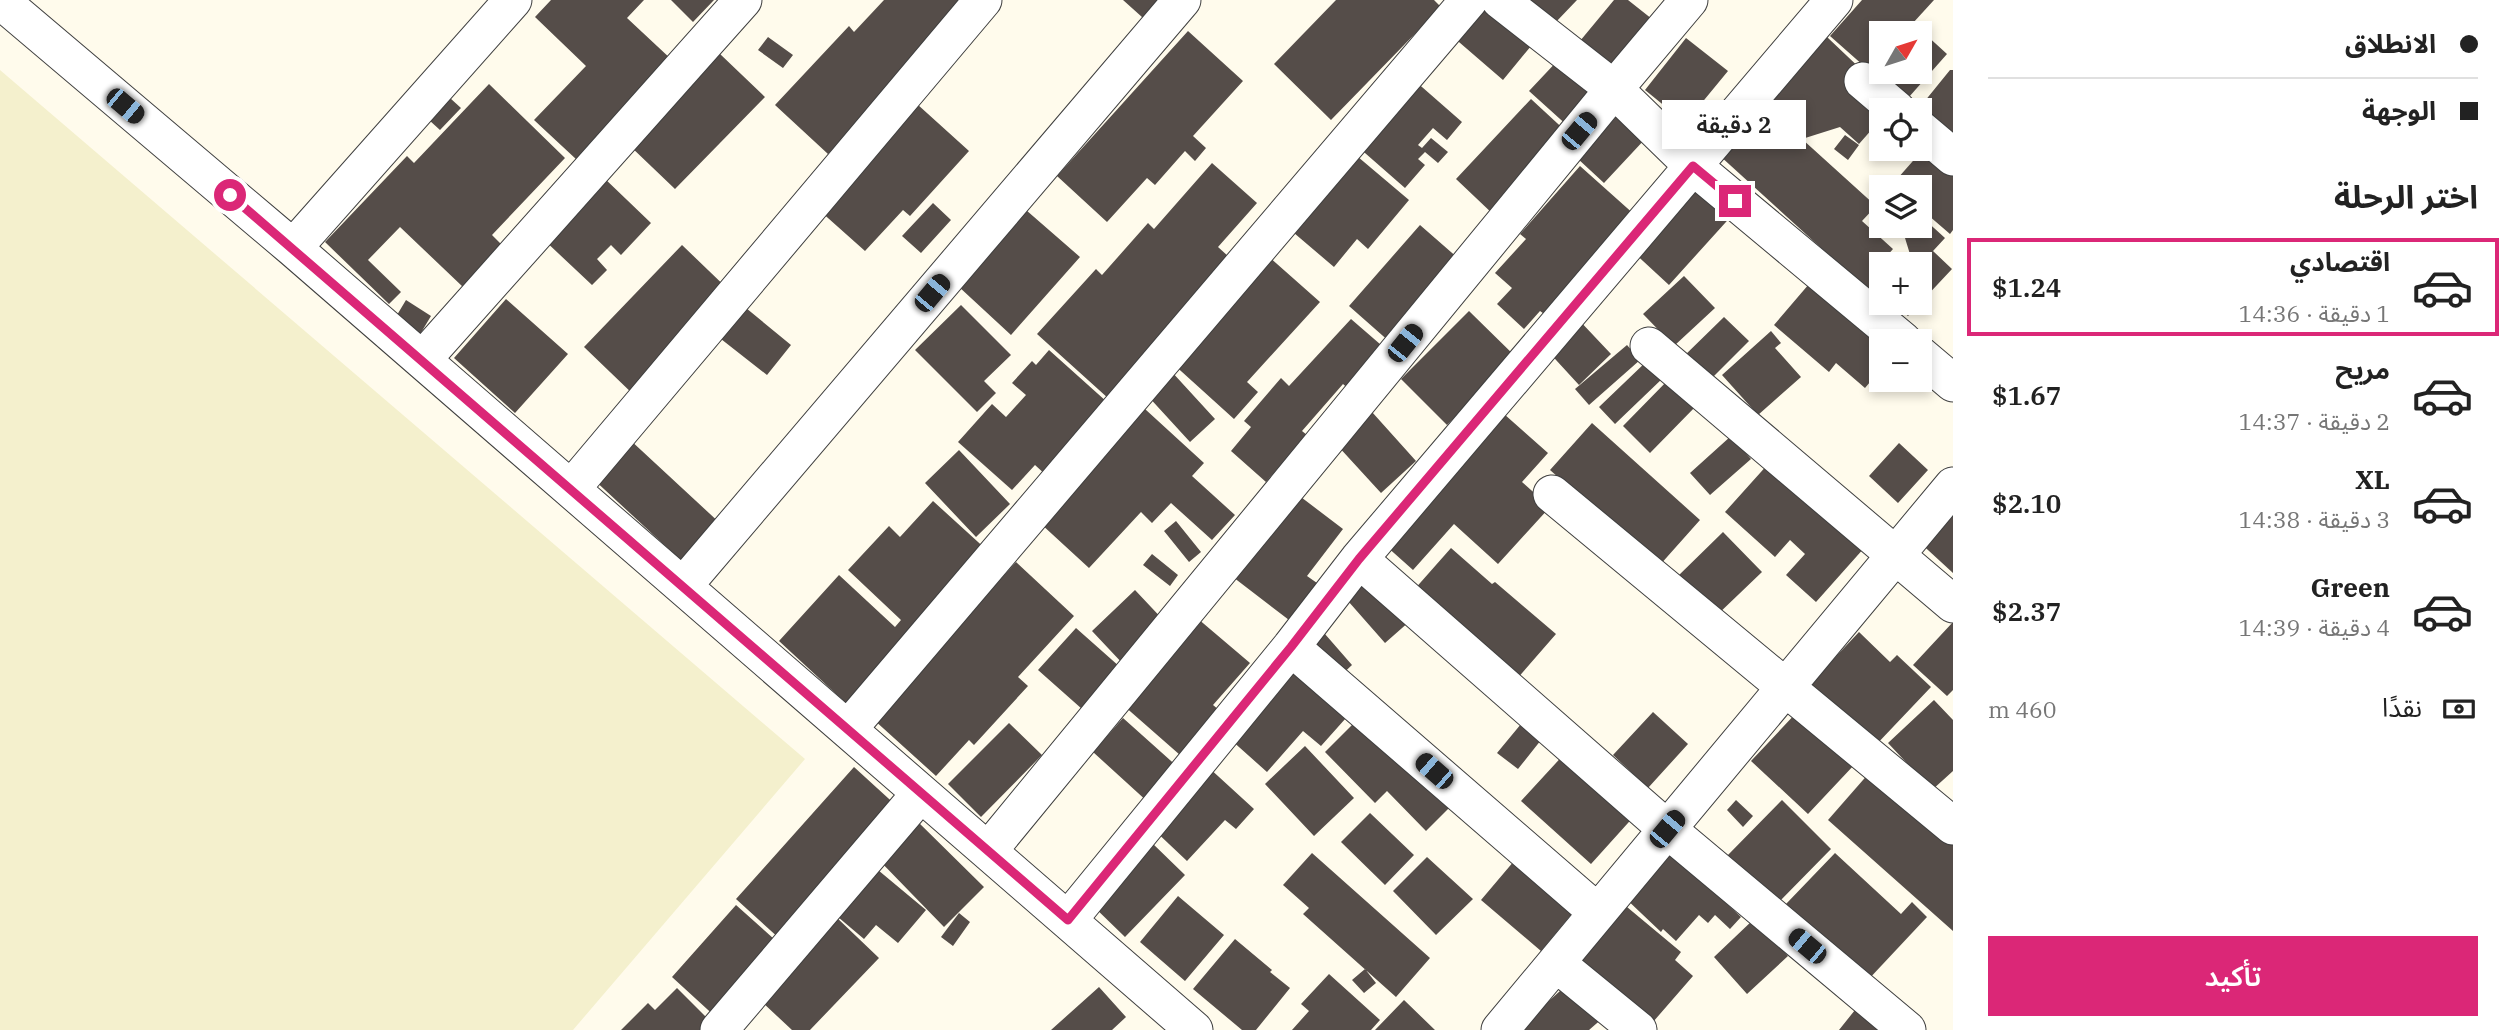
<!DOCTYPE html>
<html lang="ar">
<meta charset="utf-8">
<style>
:root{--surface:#fff;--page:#f6f6f6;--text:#222;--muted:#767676;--line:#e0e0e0;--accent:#db2777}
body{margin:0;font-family:"IBM Plex Serif","Noto Sans Arabic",serif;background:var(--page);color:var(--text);direction:rtl;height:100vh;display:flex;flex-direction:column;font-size:26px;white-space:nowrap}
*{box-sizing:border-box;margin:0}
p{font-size:23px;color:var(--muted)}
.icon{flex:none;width:38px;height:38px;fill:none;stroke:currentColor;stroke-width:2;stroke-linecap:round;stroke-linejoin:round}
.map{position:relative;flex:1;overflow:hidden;direction:ltr}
.sheet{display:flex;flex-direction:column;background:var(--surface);width:560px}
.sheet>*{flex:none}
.guide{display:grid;align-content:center;height:154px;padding:0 35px;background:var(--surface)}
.needle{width:46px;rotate:51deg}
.controls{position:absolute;left:1869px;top:21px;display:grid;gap:14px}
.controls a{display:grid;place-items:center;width:63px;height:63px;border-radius:0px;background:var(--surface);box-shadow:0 4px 10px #0003;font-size:35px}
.end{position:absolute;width:32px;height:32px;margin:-16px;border:9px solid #db2777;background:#fff;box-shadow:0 0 0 4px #fff}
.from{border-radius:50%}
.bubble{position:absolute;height:49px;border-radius:0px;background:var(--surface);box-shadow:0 4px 10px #0003;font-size:23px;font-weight:600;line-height:49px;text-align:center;direction:rtl}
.car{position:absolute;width:21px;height:42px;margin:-21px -10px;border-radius:9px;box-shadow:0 0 5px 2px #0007;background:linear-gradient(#222 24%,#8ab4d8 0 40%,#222 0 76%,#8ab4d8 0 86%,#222 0)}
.guide b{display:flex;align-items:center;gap:24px;height:66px;font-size:26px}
.guide b+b{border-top:2px solid var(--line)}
.guide i{width:18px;height:18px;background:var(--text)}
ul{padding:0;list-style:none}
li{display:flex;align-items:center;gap:21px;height:98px;margin:0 14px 10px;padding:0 21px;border:4px solid transparent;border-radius:0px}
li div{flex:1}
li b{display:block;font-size:26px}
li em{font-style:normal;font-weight:600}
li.selected{border-color:var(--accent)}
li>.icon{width:63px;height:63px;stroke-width:1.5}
h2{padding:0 35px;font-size:32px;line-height:84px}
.pay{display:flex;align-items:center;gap:18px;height:77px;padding:0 35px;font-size:26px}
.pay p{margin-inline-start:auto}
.action{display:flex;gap:14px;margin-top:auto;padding:14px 35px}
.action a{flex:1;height:80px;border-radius:0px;background:var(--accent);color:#fff;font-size:28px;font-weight:600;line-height:80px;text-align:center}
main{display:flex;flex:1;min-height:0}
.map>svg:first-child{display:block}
.farmland{fill:#f4f0cd}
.building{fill:#554d49;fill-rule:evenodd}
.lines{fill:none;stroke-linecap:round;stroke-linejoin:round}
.minor-casing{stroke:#3f3f3f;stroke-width:39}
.minor{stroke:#fff;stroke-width:37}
.route{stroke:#db2777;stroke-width:9}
</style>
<main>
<section class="sheet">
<div class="guide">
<b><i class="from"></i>الانطلاق</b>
<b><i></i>الوجهة</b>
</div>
<h2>اختر الرحلة</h2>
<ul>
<li class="selected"><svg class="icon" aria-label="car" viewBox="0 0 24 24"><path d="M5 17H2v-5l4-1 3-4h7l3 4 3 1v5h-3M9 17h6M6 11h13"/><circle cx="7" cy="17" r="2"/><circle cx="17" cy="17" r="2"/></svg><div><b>اقتصادي</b><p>1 دقيقة · 14:36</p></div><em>$1.24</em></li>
<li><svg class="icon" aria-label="car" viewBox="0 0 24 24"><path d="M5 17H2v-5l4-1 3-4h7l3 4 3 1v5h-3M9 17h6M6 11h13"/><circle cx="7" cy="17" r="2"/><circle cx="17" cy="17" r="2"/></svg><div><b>مريح</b><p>2 دقيقة · 14:37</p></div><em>$1.67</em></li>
<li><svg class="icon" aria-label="car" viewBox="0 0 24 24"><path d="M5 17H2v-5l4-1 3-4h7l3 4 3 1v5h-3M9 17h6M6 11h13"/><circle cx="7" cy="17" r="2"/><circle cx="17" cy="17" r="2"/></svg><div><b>XL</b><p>3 دقيقة · 14:38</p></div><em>$2.10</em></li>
<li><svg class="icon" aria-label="car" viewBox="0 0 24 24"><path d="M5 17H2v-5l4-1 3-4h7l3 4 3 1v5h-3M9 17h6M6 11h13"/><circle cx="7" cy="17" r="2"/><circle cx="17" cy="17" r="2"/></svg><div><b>Green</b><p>4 دقيقة · 14:39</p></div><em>$2.37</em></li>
</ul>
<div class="pay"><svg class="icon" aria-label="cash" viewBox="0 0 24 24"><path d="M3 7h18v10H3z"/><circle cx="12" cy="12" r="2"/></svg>نقدًا<p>460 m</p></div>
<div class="action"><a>تأكيد</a></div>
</section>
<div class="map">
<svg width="1953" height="1030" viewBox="0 0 1953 1030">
<rect width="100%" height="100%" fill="#fffbec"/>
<path class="farmland" d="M0,70l805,689 -232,271h-573z"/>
<path class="building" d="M551,0h93l-17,18 45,42 -95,100 -43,-40 52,-54 -51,-49z
M671,0h43l-21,22z
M884,0h87l-143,154 -53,-49 74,-79 5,6z
M1123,0h53l-24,26z
M1336,0h98l7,7 -110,113 -57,-56z
M1482,0l54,40 -33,40 -51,-44z
M1530,0h47l-22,23z
M1614,0h14l24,19 -39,47 -33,-25z
M1862,0h72l-21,23 34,31 -38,43 -32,-28 -4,5 -43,-38zM1881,33h39v39h-39z
M1188,31l55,50 -50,55 13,12 -11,13 -10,-10 -30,34 -8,-7 -40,44 -50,-46z
M768,37l25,18 -10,13 -25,-18z
M1827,37l39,37 15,45 -22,25 -19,-17 -38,12 74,67 -14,15 31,28 -24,27 12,-4v31h11l-5,5 -168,-153z
M1686,38l42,33 -28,34 19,15 -15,18 -59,-48z
M719,53l46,44 -90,92 -46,-44z
M1561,57l40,37 -31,34 -41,-37z
M1950,70h3v64l-33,-27z
M1414,80l48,42 -15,18 -14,-12 -15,17 4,3 9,-10 17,14 -10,11 -13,-11 -7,7 7,6 -20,23 -48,-42z
M489,84l76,74 -73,77 10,10 -39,42 -63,-60 -32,33 33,32 -12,12 -64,-62 82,-86 7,7z
M450,98l11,10 -21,22 -11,-10z
M1531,99l39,36 -75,81 -39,-37z
M917,104l52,47 -59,65 -7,-6 -38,41 -46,-41z
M1620,113l26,25 -42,45 -27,-25z
M1845,135l14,10 -11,15 -14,-11z
M1927,145l26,23v62l-3,4 -29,-25 -1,2v-24h-30z
M1351,151l58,49 -41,49 -11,-10 -23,28 -47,-40z
M1212,163l45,40 -39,44 21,19 -130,133 -72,-65 59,-65 6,6 46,-52 6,6z
M1580,166l56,50 -89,100 -7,-5 -16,18 -27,-25 15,-16 -17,-15 31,-34 -6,-5z
M602,176l49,47 -30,32 -10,-10 -14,14 10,11 -15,15 -50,-47z
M1696,177l39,35 -66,73 -39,-36z
M933,203l18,17 -30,33 -19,-17z
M1026,210l54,47 -69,78 -53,-49z
M1923,218l22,20 -12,13 19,18 -44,47 -15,-13h27v-23l3,-1 -3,-6v-9h-7l-8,-26 11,-12h4z
M1420,225l47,41 -76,77 -42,-37z
M682,245l52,50 -98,102 -52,-50z
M1267,255l53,47 -73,80 11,10 -24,27 -63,-57z
M1684,276l31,32 -41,38 -31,-32z
M1815,277l66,64v28l-16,19 -29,-25 -7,9 -55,-47z
M506,299l62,55 -53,59 -61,-55z
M406,300l25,16 -12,20 -25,-16z
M961,305l50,50 -27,26 12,12 -19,19 -62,-62z
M746,308l45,37 -24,30 -46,-36z
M1469,311l51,50 -36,26 -37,38 -46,-46z
M1724,317l25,24 -43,43 -25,-25z
M1577,318l34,36 -32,31 -34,-37z
M1351,319l37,32 -36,41 -9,-8 -41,47 5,4 -41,47 -35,-31 20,-24 -7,-6 37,-43 8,8z
M1771,331l10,12 -6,5 26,29 -43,38 -36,-40z
M1627,345l13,15 -51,45 -14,-16z
M1049,350l58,52 -60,74 -12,-11 -23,25 -54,-48 34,-38 14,13 20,-22 -14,-12 20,-22 4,4z
M1648,360l16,17 -49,47 -16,-17z
M1171,371l44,48 -25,23 -44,-48z
M1670,378l27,27 -47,48 -27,-27z
M1145,409l59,54 -12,13 43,39 -23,25 -41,-37 -19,20 -11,-11 -52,56 -49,-45z
M1372,412l44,49 -35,32 -44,-48z
M1504,414l44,39 -26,29 28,25 -52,57 -44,-40 -41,46 -28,-25z
M1592,423l108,97 -41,46 -109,-96z
M1731,436l20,23 -41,36 -20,-22z
M628,438l95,88 -36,40 -96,-89z
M1899,443l29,27 -30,33 -29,-27z
M959,450l51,54 -34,33 -51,-54z
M1769,463l96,84 -49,55 -30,-27 19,-21 -15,-14 -15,17 -50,-45z
M1293,491l50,38 -36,47 10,7 -28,37 -60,-46z
M1953,498v75l-37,-34z
M933,501l56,51 -141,153 -69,-64 60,-66 56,52 6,-7 -53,-50 41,-44 11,11z
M1176,521l25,31 -12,10 -25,-31z
M1723,532l39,40 -47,45 -38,-40z
M1451,548l41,36 3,-2 61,52 -40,46 -103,-89z
M1152,554l26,21 -8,11 -27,-21z
M1016,562l58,54 -56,61 10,9 -54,59 -5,-5 -33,36 -63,-57z
M1366,571l44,50 -25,22 -44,-50z
M1135,590l32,34 -43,41 -32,-34z
M1197,618l53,45 -37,42 6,5 -39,45 -57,-50z
M1953,622v68l-6,6 -34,-31z
M1318,626l34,39 -16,15 -35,-40z
M1076,628l44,39 -38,42 -44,-39z
M1859,632l31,30 7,-7 34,32 -57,60 -65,-62z
M1300,661l54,48 -33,37 -18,-15 -36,41 -37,-33z
M1934,700l19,20v51l-21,19 -44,-47z
M1798,711l57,53 -47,50 -57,-53z
M1653,712l35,32 -40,44 -35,-33z
M1362,715l90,90 -26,26 -39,-40 -12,12 -50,-51z
M1123,718l57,51 -31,34 -56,-51z
M1009,723l33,32 -61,62 -33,-33z
M1521,724l20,16 -23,29 -21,-16z
M1305,746l49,52 -40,38 -49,-52z
M1567,751l70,62 -46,51 -70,-63z
M1207,766l47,43 -18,20 -11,-9 -38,41 -36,-34z
M854,767l46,42 -119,131 -45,-41z
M1870,772l83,73v86l-125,-111z
M1736,800l17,16 -10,11 -16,-17z
M1782,800l49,49 -55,56 -50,-48z
M1370,813l44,42 -29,30 -44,-43z
M915,819l69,68 -40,40 -68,-70z
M1150,841l35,34 -60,62 -35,-34z
M1667,847l74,70 -11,12 -15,-14 -7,8 -9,-8 -23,26 -13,-12 -2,3 -39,-37z
M1312,853l118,105 -34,39 -93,-83 6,-6 -26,-23z
M1835,853l66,61 11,-12 15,15 -60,64 -81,-77z
M1520,854l60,50 -39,47 -60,-51z
M1427,857l46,42 -37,36 -43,-44z
M878,870l48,40 -28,33 -22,-18 -12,14 -26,-22z
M1178,896l46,39 -39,46 -45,-39z
M1621,902l60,50 -6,8 18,16 -40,46 -78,-67z
M736,905l48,43 -65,72 -47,-43z
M959,913l11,9 -17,24 -12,-9z
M834,915l45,43 -69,72h-18l-30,-28z
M1754,919l34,37 -41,38 -33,-37z
M1235,939l37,31 -2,2 20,16 -34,42h-14l-49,-41z
M1365,969l11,14 -12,10 -12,-13z
M1329,974l51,46 -9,10h-79l17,-19 -8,-7z
M1571,981l33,36 -15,13h-72z
M1099,987l27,30 -14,13h-61z
M677,988l39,39 -3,3h-92l27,-27 7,7z
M1404,1000l31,30h-60z
M1855,1010l25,20h-41z"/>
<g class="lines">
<g class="minor-casing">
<path id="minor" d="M0,0l293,248 901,782
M1500,0l114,89 79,77 210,175
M1863,81l34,29
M1920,129l33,28
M293,248l220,-248
M1649,346l304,258
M1920,355l33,28
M422,360l321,-360
M571,489l412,-489
M1552,494l401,332
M1359,559l308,270 240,201
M683,586l499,-586
M1291,647l306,265
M848,729l621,-729
M988,851l626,-762 75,-89
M1068,920l223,-273 68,-88 475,-559
M1556,963l82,67
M719,1030l202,-237
M1500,1030l453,-544"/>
</g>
<use href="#minor" class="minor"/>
</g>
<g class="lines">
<path class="route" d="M230,195l838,725 223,-273 68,-88 334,-393 42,35"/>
</g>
</svg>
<div class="controls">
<a><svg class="needle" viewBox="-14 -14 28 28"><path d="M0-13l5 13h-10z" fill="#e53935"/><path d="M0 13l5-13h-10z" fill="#767676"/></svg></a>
<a><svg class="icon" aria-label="locate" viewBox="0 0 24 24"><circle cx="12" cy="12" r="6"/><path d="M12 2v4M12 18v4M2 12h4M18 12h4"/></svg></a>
<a><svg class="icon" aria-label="layers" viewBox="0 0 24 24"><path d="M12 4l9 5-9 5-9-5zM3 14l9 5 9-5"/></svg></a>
<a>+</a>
<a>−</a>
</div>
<i class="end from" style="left:230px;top:195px"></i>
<i class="end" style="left:1735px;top:201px"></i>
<div class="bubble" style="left:1662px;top:100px;width:144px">2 دقيقة</div>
<i class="car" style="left:125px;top:106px;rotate:130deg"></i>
<i class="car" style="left:1579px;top:131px;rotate:40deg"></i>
<i class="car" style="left:932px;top:293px;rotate:40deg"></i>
<i class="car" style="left:1405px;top:343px;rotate:39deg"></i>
<i class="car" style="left:1434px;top:771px;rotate:311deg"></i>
<i class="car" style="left:1667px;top:829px;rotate:40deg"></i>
<i class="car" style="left:1807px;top:946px;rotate:310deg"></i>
</div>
</main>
